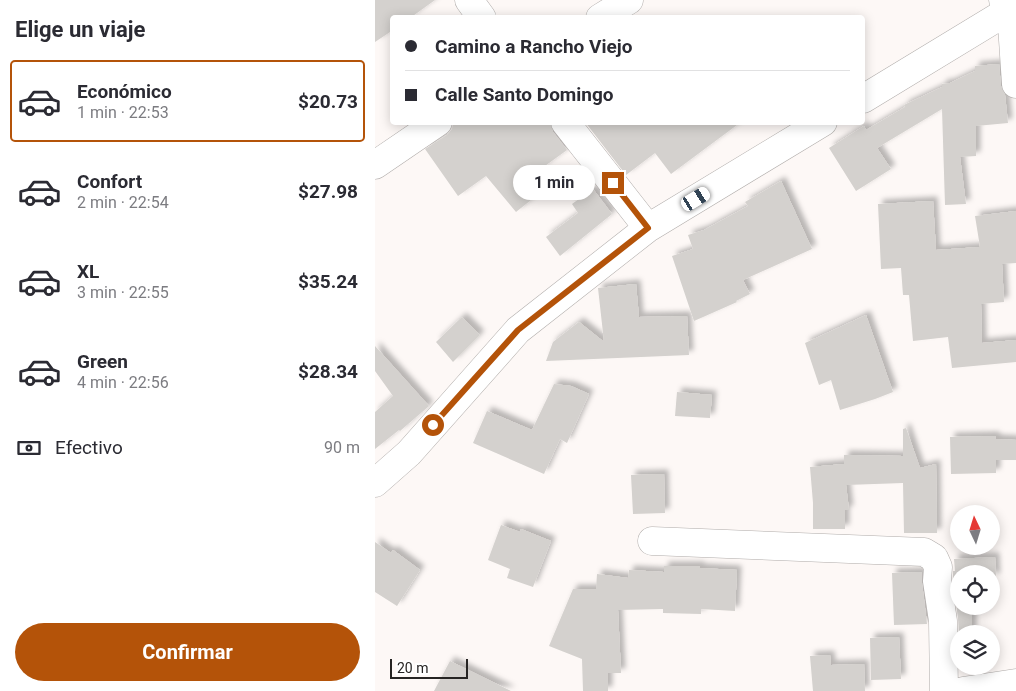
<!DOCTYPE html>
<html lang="es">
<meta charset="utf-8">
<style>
:root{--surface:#fff;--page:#f7f7f7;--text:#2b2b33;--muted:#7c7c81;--line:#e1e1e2;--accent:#b45309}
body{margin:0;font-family:Roboto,sans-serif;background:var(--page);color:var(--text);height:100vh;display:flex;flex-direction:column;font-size:19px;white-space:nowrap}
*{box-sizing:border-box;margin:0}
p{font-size:16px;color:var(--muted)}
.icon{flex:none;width:28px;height:28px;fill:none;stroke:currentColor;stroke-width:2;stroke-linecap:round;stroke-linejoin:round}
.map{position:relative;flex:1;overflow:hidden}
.drawer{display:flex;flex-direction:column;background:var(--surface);width:375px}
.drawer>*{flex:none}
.banner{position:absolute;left:15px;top:15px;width:475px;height:110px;border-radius:5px;box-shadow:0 2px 12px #0003;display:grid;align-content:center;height:110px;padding:0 15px;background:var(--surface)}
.needle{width:32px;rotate:356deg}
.fabs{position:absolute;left:575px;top:505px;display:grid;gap:10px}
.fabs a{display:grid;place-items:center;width:50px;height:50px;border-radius:50%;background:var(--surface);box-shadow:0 2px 12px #0003;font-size:25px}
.scale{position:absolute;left:15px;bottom:12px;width:78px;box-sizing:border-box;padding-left:5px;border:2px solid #262423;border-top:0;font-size:14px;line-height:18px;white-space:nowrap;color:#262423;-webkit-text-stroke:4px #fff;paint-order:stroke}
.end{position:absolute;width:22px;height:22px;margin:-11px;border:6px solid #b45309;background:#fff;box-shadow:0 0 0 2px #fff}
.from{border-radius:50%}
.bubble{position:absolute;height:35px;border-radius:18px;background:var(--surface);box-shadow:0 2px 12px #0003;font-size:16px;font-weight:700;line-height:35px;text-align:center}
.car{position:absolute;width:15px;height:30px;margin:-15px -8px;border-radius:6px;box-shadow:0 0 4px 1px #0007;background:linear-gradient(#fff 24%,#345 0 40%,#fff 0 76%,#345 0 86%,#fff 0)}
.banner b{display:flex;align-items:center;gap:18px;height:48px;font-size:19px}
.banner b+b{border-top:1px solid var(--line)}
.banner i{width:12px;height:12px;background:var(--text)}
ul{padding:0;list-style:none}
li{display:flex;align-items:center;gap:15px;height:82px;margin:0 10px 8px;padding:0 5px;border:2px solid transparent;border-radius:5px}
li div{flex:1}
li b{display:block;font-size:19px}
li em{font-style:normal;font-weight:700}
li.current{border-color:var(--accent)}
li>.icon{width:45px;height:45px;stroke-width:1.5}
h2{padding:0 15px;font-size:22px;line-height:60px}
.pay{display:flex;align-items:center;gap:12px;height:55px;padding:0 15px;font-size:19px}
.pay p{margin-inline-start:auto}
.action{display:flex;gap:10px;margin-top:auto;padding:10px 15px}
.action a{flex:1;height:58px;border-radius:30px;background:var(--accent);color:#fff;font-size:20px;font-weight:700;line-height:58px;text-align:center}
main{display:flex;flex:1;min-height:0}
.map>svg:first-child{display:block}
.building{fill:#d4d1ce;filter:url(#shadow)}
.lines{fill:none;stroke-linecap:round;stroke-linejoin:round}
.minor-casing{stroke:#b0acaa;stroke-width:29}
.minor{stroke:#fff;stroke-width:28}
.route{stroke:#b45309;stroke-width:6}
</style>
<main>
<section class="drawer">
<h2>Elige un viaje</h2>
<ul>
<li class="current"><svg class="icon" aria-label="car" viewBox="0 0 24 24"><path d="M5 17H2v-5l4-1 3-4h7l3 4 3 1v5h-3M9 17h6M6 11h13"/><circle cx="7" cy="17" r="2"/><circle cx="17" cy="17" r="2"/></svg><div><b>Económico</b><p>1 min · 22:53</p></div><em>$20.73</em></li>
<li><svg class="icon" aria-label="car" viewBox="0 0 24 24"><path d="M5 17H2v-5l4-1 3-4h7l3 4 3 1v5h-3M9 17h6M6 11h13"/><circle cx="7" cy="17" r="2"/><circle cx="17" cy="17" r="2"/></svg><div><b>Confort</b><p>2 min · 22:54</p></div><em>$27.98</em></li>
<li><svg class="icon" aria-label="car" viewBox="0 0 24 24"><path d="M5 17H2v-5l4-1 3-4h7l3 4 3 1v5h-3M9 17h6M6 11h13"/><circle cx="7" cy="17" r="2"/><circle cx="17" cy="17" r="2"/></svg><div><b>XL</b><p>3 min · 22:55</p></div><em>$35.24</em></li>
<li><svg class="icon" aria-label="car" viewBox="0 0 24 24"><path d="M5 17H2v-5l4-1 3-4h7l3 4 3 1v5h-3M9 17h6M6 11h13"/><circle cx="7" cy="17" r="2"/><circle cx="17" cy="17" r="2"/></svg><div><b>Green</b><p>4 min · 22:56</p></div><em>$28.34</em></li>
</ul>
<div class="pay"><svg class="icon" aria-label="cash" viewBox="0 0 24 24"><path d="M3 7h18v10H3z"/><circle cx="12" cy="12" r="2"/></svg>Efectivo<p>90 m</p></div>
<div class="action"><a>Confirmar</a></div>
</section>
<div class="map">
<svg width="641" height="691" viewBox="0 0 641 691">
<defs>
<filter id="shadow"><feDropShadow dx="4.5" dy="-4.5" stdDeviation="2.5" flood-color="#0004"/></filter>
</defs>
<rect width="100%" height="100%" fill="#fdf8f6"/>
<path class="building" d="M0,0h60l-25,18h-17v12l-18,12z
M624,64l2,22 4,9 3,28 -32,3v30l-16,1 6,47 -21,1 -3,-96 -65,39 14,21 -35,22 -27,-43 35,-22 2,4 39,-23 -1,-2 38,-18v-3l8,-1 25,-12v-5z
M78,122h97l3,10 14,18 -43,31 12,15 -20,16 -30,-36 -28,20 -33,-47 22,-14 5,-6z
M210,122h156l-70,52 -16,-21 -29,22z
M406,181l31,68 -69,31 7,14 -14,7 1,1 -43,19 -22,-65 21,-7 -5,-14 16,-5 44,-24 -3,-4z
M218,189l19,25 -52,42 -14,-19 32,-24 -6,-9z
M558,201l3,49 44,-3 -5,-31 41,-5v52l-14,1 2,38 -23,2 1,39 34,-3v22l-64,6 -4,-31 -35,4 -4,-46h-6l-2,-27 -20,1 -3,-65z
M261,284l3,33 48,-1 2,39 -143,6 7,-19 26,-20 25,20 -6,-54z
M491,315l27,77 -18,7 -35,11 -9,-30 -12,5 -14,-42z
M87,317l18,18 -27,27 -17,-20z
M0,346l54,60 -29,25 -1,-1 -24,19v-37l18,-16 -18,-25z
M179,384l17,2 18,8 -22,49 -7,-4 -16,35 -71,-31 14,-32 45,19z
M302,392l35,3 -2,23 -35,-2z
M531,428l14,40 16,-4 1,69h-33l-1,-50 -57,2 3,25h-4v19h-32v-26l-3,-36 34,-3v-9l59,1v-27z
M620,436l1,3 20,1v20h-20v13l-45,1 -1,-37z
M289,474l1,39 -32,1 -2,-39z
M126,525l19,7 1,-3 30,12 -18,46 -26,-9 3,-9 -22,-9z
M0,542l16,11 2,-3 27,20 -23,36 -22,-14z
M620,557l1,20 -5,1v-4h-32v32h13v28h-13l-1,-15 -5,-39v-9h2l-1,-12z
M289,566h36v2l37,2 -2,41 -34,-2v5l-38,-1v-4l-45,1 3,63h-13v18h-25l-1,-32 -33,-13 24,-57h23l1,-15 31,4 1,-8 35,2z
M547,572v11l5,41 -33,1 -2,-52z
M524,637l2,42 -30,1 -1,-42z
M455,655l1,10 33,-1 1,27h-52l-3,-35z
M75,661l61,30h-77z"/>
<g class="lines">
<g class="minor-casing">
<path id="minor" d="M94,0l13,18
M628,0l8,10 5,74
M225,18l29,-18
M488,99l153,-93
M190,122l83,106
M0,165l63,-43
M0,483l34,-30 109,-123 130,-102 175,-106
M277,541l272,11 10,6 4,9 -1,14 6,40 1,70
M588,691l53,-8"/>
</g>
<use href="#minor" class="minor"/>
</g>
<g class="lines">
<path class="route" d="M58,425l85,-95 130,-102 -35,-45"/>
</g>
</svg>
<div class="fabs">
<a><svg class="needle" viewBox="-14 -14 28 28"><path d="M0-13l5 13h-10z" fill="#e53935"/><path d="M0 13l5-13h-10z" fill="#7c7c81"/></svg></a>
<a><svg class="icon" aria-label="locate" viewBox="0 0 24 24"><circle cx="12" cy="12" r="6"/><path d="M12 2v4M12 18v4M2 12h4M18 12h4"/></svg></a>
<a><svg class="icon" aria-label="layers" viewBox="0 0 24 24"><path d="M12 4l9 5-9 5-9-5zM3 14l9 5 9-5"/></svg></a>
</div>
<div class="scale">20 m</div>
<i class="end from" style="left:58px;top:425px"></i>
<i class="end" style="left:238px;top:183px"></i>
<div class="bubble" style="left:138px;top:165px;width:82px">1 min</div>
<i class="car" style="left:321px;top:199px;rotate:59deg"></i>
<div class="banner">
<b><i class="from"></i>Camino a Rancho Viejo</b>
<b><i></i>Calle Santo Domingo</b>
</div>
</div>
</main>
